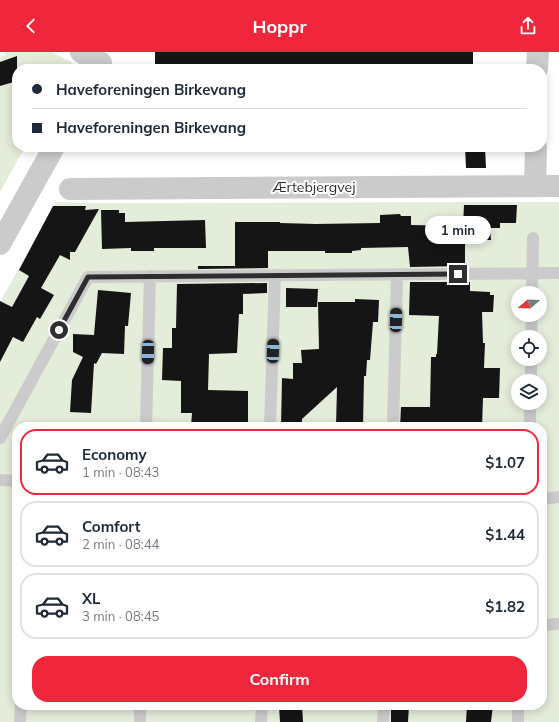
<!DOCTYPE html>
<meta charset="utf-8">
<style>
:root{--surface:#fff;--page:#f2f2f3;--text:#1f2937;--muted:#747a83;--line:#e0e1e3;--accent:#ef263c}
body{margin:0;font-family:Mulish,sans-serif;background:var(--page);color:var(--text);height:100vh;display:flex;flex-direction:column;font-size:15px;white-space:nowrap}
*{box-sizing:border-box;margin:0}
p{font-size:13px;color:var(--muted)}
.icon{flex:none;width:22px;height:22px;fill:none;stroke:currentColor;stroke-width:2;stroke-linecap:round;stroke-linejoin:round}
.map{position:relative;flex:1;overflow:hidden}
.side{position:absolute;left:12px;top:370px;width:535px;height:288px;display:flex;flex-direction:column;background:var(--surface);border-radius:16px;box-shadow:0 2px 10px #0003}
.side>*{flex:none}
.banner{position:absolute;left:12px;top:12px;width:535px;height:88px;border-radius:16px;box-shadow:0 2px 10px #0003;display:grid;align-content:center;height:88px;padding:0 20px;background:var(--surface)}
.needle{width:26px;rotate:251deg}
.fabs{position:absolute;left:511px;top:234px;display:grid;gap:8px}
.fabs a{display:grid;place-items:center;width:36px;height:36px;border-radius:50%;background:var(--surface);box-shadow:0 2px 10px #0003;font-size:20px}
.end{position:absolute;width:18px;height:18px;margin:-9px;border:5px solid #2e2e2e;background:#fff;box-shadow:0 0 0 2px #fff}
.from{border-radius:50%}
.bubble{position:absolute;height:28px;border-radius:14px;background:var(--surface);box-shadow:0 2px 10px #0003;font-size:13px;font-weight:700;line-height:28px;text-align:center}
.car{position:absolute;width:12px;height:24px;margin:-12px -6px;border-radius:5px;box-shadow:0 0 3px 1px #0007;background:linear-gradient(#222 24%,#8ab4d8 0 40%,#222 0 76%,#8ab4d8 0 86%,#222 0)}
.banner b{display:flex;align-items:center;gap:14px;height:38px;font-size:15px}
.banner b+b{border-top:1px solid var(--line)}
.banner i{width:10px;height:10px;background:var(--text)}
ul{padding:7px 0 0;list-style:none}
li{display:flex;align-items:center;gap:12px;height:66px;margin:0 8px 6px;padding:0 12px;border:2px solid var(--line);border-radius:16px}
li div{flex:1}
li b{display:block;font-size:15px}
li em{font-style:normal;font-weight:700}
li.active{border-color:var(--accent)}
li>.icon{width:36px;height:36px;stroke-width:1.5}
.cta{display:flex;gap:8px;margin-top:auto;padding:8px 20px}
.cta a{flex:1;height:46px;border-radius:16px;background:var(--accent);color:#fff;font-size:16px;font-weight:700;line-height:46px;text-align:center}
header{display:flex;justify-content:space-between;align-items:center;height:52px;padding:0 20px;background:var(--accent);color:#fff;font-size:18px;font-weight:700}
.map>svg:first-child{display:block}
.green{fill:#e4ecda;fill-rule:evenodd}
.building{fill:#151515}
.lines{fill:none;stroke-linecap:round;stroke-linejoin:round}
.lane{stroke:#cbcbcb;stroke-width:12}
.street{stroke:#cbcbcb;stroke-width:22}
.route{stroke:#2e2e2e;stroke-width:5}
.labels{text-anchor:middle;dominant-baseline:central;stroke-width:4;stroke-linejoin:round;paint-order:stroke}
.street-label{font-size:14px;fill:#2e2e2e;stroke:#fff}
</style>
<header><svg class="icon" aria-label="back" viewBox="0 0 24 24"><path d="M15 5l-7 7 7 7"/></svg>Hoppr<svg class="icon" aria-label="share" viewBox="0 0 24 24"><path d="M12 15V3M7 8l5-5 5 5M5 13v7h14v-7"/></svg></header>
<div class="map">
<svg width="559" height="670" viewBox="0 0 559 670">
<rect width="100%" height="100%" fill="#fff"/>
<path class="green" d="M5,0h47l21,11 -4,6h-52v78h8l-25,45v-135l5,-2z
M56,150l31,1 472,-1v520h-559v-420zM518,241h22v22h-22zM518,285h22v22h-22zM518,329h22v22h-22zM17,375h525v278h-525z"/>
<path class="building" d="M155,0h318v17h-318z
M17,4v25l-17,5v-24z
M465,95h20l1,21h-20z
M464,153h53l-1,18h-16v5h-10l1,12h-26v26l-55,1 -2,-20 -47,1v2l-9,1v2h-27v-2h-57v17l-70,1v-3h37v-44h45v1l36,1 64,-1v-8l20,-1 1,2h10v9l52,1z
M53,154h33l-1,4 14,-1 -24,43h-5v8l-10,-5 -19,33 13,7 -14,24 -3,-2 -14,25 -10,-5 -13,25v-61l12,6 17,-31 -10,-6z
M101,158h18v3h6v9l80,-2 1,28h-52v3h-23v-3l-29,1z
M410,230h60v9l20,1v3h4l-1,17h-11l1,31h2l-1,25h16l-1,30h-16l-1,29h-82l1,-20h29l1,-50h5v-3h1l2,-38 -30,-1z
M267,231v10l-24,1v20h-4l-2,39 -28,1 -1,36 40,1v33l-28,-2v5h-29l1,-14h-11v-32l-19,-1 1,-32h9v-20h4l1,-44z
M286,236l32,1 -1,18h-31z
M98,238l33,3 -3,33h-3l-1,28 -22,-1 -6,11 -2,-1 -3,50 -21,-1 2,-32 11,-23 -10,-5v-18l21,1z
M355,247l24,1 -1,22h-5l-3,38h-3l-1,16h-2l-1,51h-27l1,-40 -35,32v8h-21l1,-49 11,1v-16h9l-1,-13 18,-1 -1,-47h37z
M302,653l1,17h-23l-1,-16z
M391,653h18l-1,17h-17z
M467,653h26l-2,17h-25z"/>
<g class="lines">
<path class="lane" d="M532,241l1,-55
M531,285l1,-22
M531,329v-22
M146,375l4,-151
M270,375l5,-152
M393,375l4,-152
M530,375v-24
M0,386l88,-161 471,-4
M0,428l17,1
M542,447l17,-2
M542,573l17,-1
M20,670l1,-17
M140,670v-17
M261,670l1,-17
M383,670l1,-17
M518,670v-17"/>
<path class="street" d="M81,0l20,11
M537,17l1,-17
M535,134l1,-39
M70,137l489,-3
M0,192l54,-97"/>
</g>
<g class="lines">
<path class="route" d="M59,278l29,-53 370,-3"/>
</g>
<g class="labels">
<g class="street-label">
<text x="314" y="135">Ærtebjergvej</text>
</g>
</g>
</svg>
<div class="fabs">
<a><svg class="needle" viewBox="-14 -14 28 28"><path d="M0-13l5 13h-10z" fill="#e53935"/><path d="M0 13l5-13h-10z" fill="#747a83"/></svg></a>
<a><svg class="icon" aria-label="locate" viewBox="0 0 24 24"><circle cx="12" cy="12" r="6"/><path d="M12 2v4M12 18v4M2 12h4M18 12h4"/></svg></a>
<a><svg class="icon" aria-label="layers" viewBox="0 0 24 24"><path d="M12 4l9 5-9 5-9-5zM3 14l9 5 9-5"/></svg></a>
</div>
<i class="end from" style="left:59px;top:278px"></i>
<i class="end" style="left:458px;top:222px"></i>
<div class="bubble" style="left:425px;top:164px;width:66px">1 min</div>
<i class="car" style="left:396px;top:268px;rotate:2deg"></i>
<i class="car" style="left:273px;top:299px;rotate:2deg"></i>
<i class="car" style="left:148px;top:300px;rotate:181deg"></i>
<div class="banner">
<b><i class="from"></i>Haveforeningen Birkevang</b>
<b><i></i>Haveforeningen Birkevang</b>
</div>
<section class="side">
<ul>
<li class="active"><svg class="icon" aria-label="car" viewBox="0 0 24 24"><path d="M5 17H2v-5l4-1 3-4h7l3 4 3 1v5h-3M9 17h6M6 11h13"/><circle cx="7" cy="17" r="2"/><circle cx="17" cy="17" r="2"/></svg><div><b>Economy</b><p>1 min · 08:43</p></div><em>$1.07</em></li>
<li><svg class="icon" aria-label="car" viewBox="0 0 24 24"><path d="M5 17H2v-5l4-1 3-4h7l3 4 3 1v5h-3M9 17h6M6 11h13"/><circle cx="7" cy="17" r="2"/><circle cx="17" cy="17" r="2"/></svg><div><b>Comfort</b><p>2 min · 08:44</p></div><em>$1.44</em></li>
<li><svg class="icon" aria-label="car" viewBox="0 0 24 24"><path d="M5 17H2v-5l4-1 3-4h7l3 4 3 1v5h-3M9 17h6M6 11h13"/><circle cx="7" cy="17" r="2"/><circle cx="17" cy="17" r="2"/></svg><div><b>XL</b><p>3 min · 08:45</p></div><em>$1.82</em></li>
</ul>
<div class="cta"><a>Confirm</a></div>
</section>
</div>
